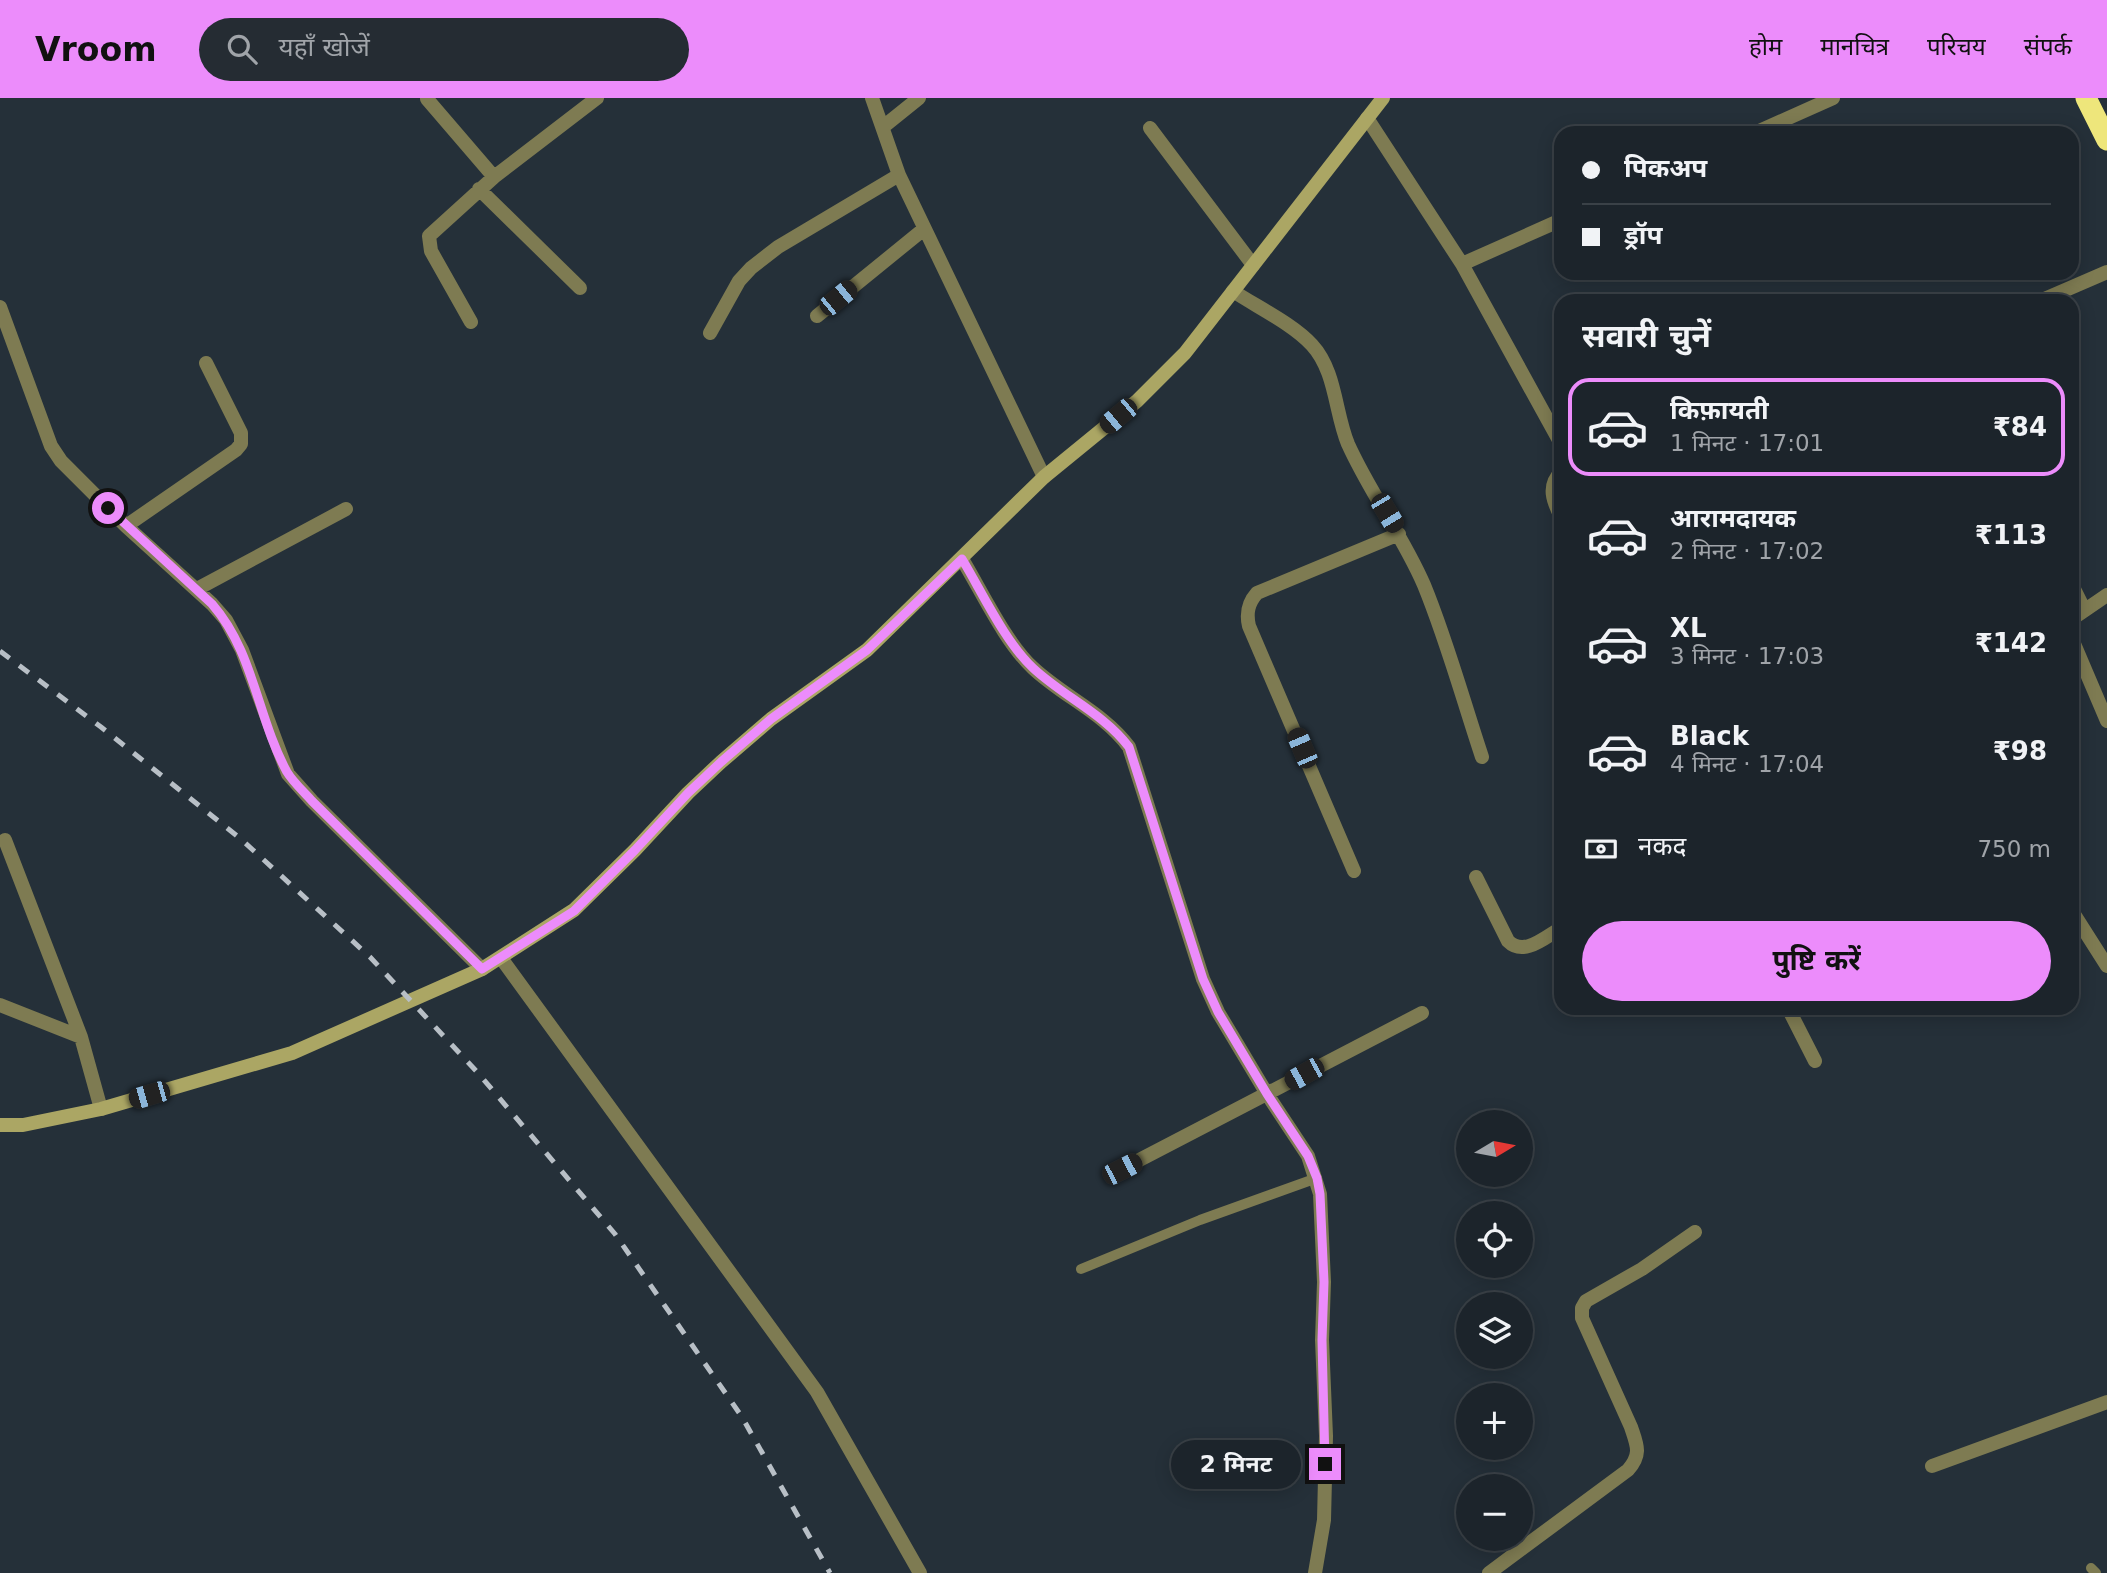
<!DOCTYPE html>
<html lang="hi">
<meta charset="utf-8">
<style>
:root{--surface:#1c242b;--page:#252c33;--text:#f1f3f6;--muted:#a0a4a9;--line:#3a4147;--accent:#ec8cfb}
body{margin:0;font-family:"DejaVu Sans","Noto Sans Devanagari",sans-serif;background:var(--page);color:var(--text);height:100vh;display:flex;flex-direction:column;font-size:26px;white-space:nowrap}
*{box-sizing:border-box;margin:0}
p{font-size:23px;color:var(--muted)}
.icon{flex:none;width:38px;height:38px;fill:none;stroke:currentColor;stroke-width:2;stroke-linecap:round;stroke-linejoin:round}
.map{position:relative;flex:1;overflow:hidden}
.side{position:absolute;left:1554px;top:196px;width:525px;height:721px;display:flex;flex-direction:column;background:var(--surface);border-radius:21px;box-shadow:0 4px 18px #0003,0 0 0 2px var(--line)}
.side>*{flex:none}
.top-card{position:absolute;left:1554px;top:28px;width:525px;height:154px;border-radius:21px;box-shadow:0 4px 18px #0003,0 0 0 2px var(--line);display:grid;align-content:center;height:154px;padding:0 28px;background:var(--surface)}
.needle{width:46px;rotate:80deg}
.tools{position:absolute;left:1456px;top:1012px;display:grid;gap:14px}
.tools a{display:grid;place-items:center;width:77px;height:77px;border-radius:50%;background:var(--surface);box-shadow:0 4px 18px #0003,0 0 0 2px var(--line);font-size:35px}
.end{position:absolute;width:32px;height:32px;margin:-16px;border:9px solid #ec8cfb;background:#111;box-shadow:0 0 0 4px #111}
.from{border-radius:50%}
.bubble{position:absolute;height:49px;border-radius:24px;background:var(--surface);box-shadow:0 4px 18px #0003,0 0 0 2px var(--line);font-size:23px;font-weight:700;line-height:49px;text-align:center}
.car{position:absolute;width:21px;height:42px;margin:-21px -10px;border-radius:9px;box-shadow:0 0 5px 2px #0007;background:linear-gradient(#222 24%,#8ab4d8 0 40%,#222 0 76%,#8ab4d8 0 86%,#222 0)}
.top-card b{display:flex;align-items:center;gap:24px;height:66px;font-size:26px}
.top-card b+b{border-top:2px solid var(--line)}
.top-card i{width:18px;height:18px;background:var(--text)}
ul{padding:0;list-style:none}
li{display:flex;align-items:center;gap:21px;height:98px;margin:0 14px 10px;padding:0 14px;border:4px solid transparent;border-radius:21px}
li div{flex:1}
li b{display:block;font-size:26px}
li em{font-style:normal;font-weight:700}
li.on{border-color:var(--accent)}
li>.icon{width:63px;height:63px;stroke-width:1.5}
h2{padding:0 28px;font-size:32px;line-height:84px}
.pay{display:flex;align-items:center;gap:18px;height:77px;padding:0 28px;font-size:26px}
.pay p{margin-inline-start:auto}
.button{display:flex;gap:14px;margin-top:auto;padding:14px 28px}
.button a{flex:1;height:80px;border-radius:42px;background:var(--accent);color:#111;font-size:28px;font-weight:700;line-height:80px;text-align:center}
header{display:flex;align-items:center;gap:42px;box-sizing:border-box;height:98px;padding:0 35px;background:var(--accent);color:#111}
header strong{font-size:33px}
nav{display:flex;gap:38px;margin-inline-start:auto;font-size:24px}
.search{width:490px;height:63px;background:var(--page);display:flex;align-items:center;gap:18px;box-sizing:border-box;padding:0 24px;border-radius:38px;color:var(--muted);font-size:26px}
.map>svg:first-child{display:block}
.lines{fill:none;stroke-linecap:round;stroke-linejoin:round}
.lane{stroke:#7e7b52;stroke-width:10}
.street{stroke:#7e7b52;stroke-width:14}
.secondary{stroke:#aba664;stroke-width:14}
.highway{stroke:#eee67b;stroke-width:21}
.rail{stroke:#b8bfc6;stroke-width:5;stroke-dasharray:12 12;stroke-linecap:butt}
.route{stroke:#ec8cfb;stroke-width:9}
</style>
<header>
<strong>Vroom</strong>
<div class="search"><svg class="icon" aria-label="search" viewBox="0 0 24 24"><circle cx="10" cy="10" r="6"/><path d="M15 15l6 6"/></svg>यहाँ खोजें</div>
<nav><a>होम</a><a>मानचित्र</a><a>परिचय</a><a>संपर्क</a></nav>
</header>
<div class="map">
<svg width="2107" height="1475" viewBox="0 0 2107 1475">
<rect width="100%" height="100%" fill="#253039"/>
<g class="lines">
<path class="lane" d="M1081,1171l119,-49 117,-42
M2091,1470l5,5"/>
<path class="street" d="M872,0l27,77 145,302
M427,1l67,78
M1367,20l95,146 99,180
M883,29l36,-29
M1150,30l103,137
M1755,35l78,-35
M479,91l101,99
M1462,166l99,-44
M1233,193c24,16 60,33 79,54 24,26 23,68 36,99 22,49 55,92 76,141 23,56 39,115 58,172
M2040,203l67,-29
M0,209l51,139 10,15 65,65 86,78 14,16 16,30 46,124 24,27 170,168
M817,218l107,-87
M471,224l-40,-71 -2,-15 65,-59 103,-79
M710,235l29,-52 12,-13 27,-21 121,-72
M1561,374c-14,14 -8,29 0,45
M126,428l110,-76 5,-6v-11l-35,-70
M962,461c20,33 43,83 71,109 31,29 71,45 96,79l74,232 15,33 49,82 41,62 12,38 4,88 -2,58 4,96 -2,84 -9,53
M2072,487l12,24
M197,491l149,-80
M2072,521l35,-24
M2072,541l35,82
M5,742l76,197 20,72
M1354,773l-105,-245c-3,-13 -1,-23 8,-33l142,-59
M1476,779l32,64c16,16 37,-4 53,-13
M2072,813l35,55
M501,860l316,434 103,181
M0,907l81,32
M1788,910l27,53
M1122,1071l300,-156
M1932,1368l175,-64
M1489,1475l139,-103c14,-16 9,-25 3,-43l-49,-109v-10l4,-7 56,-32 53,-37"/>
<path class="secondary" d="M0,1027h23l78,-16 191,-56 190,-84 92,-59 61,-60 53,-57 33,-31 50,-43 96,-69 177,-173 93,-76 48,-48 198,-255"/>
<path class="highway" d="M2086,0l21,42"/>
<path class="rail" d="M0,553l101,76 141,113 128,117 108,116 137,161 127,183 88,156"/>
</g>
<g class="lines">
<path class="route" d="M108,410l104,96c42,48 45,113 75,168 6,10 17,20 25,29l170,168 92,-58 61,-61 53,-57 33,-31 50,-43 96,-69 95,-91c20,33 43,83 71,109 31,29 70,45 96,79l74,232 15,33 49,82 41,62 9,22 3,16 4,88 -2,58 3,124"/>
</g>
</svg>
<div class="tools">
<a><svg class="needle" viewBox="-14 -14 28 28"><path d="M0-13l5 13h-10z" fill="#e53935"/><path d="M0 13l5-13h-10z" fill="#a0a4a9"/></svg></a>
<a><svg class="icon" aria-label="locate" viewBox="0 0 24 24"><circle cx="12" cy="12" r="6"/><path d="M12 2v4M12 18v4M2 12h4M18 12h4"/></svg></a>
<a><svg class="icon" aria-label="layers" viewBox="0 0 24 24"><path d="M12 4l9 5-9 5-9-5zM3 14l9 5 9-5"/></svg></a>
<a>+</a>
<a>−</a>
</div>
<i class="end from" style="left:108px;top:410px"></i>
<i class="end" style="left:1325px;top:1366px"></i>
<div class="bubble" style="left:1171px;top:1342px;width:130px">2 मिनट</div>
<i class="car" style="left:838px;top:200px;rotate:51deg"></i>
<i class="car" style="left:1118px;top:318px;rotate:230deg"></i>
<i class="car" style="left:1387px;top:415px;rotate:149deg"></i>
<i class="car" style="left:1302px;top:650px;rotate:337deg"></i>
<i class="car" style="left:1304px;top:976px;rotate:241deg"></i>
<i class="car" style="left:149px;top:997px;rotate:254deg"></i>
<i class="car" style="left:1122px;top:1071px;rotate:63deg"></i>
<div class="top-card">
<b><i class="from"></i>पिकअप</b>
<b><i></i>ड्रॉप</b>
</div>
<section class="side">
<h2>सवारी चुनें</h2>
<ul>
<li class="on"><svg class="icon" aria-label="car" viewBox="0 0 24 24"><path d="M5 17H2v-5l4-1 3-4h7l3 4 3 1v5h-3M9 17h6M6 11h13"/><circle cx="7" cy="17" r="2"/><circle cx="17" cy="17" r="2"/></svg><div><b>किफ़ायती</b><p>1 मिनट · 17:01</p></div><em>₹84</em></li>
<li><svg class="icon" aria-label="car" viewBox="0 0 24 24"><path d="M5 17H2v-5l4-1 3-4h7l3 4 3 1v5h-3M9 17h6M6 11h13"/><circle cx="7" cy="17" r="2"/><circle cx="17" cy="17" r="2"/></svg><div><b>आरामदायक</b><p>2 मिनट · 17:02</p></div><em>₹113</em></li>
<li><svg class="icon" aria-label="car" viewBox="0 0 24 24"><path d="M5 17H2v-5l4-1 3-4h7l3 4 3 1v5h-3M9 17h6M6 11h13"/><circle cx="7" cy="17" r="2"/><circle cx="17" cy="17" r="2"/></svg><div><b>XL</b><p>3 मिनट · 17:03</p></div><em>₹142</em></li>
<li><svg class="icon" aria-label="car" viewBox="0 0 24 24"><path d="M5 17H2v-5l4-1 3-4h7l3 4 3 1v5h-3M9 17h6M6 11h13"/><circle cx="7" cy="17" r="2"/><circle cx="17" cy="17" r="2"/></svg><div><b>Black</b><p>4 मिनट · 17:04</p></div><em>₹98</em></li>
</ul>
<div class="pay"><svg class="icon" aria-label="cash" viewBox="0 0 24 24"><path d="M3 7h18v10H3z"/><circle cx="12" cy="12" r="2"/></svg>नकद<p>750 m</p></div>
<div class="button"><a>पुष्टि करें</a></div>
</section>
</div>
